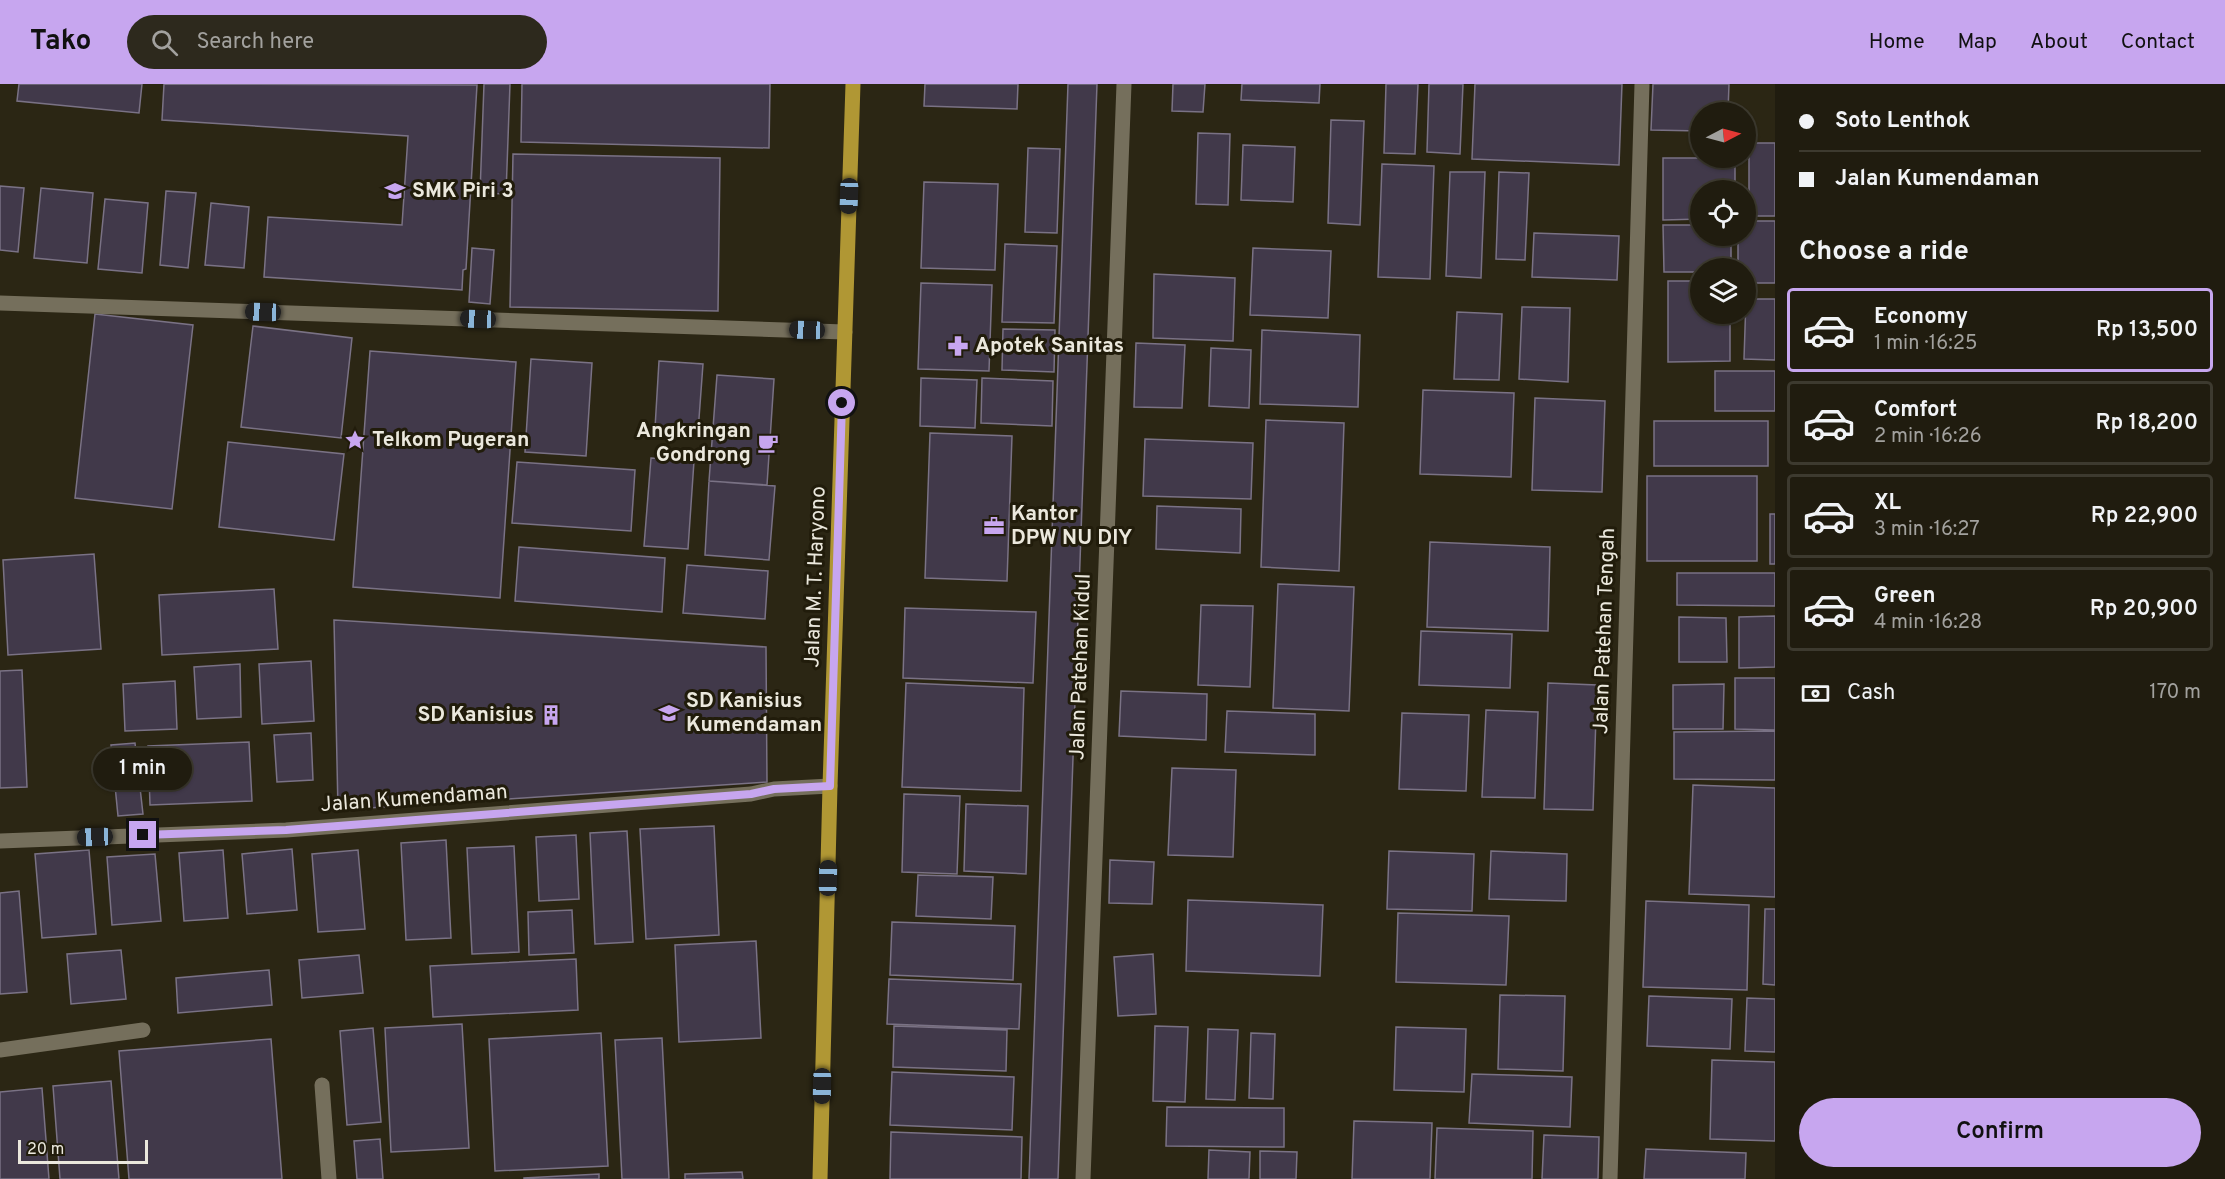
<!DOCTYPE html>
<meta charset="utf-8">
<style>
:root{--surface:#201c0f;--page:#2d291d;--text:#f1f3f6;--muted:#a2a19e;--line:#3d3a2f;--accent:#c7a6ef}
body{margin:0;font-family:Overpass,sans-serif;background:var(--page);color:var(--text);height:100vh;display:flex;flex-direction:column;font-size:22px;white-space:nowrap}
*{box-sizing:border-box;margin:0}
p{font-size:20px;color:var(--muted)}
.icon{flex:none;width:33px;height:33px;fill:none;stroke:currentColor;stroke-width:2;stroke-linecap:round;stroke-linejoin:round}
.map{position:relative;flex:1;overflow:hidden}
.drawer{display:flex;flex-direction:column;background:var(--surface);width:450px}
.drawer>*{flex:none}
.guide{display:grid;align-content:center;height:132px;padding:0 24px;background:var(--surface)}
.needle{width:39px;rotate:84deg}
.fabs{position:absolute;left:1690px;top:18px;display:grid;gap:12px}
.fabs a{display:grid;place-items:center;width:66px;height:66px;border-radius:50%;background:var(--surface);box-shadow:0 2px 4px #0004,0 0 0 2px var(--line);font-size:30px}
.scale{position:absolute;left:18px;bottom:15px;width:130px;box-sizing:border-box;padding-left:6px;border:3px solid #ebe8dd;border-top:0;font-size:16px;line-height:21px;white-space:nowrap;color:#ebe8dd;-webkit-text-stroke:4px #211c0b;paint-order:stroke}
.end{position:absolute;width:27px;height:27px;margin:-14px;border:8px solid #c7a6ef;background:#111;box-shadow:0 0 0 3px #111}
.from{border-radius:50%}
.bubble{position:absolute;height:42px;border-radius:21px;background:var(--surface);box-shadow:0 2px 4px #0004,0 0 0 2px var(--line);font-size:20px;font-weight:600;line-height:42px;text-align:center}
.car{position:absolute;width:18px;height:36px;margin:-18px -9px;border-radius:8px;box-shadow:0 0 4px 2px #0007;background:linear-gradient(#222 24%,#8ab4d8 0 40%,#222 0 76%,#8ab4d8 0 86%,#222 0)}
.guide b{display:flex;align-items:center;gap:21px;height:57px;font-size:22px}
.guide b+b{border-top:2px solid var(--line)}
.guide i{width:15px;height:15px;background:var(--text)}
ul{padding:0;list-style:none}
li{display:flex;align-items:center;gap:18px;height:84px;margin:0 12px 9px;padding:0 12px;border:3px solid var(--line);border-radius:6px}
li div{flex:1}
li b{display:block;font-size:22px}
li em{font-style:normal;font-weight:600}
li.on{border-color:var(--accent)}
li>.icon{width:54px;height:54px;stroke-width:1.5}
h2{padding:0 24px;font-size:27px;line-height:72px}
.pay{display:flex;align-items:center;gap:15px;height:66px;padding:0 24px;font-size:22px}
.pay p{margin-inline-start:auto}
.button{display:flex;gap:12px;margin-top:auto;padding:12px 24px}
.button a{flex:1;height:69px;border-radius:36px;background:var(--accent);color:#111;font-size:24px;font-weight:600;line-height:69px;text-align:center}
header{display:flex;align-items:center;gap:36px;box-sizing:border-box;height:84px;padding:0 30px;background:var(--accent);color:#111}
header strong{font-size:28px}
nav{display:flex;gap:33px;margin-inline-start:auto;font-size:21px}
.search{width:420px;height:54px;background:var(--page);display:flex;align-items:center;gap:15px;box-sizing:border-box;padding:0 21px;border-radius:33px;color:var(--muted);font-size:22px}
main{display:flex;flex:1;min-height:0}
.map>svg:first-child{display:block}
.building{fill:#41394a;stroke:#7a7285;stroke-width:1.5}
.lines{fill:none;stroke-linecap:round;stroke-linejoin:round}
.minor{stroke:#756f5c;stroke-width:15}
.primary{stroke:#b09734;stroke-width:15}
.route{stroke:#c7a6ef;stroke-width:8}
.labels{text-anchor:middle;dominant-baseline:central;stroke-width:6;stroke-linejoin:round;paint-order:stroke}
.poi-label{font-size:21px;font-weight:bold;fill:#ebe8dd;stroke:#211c0b;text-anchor:start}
.street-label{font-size:21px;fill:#ebe8dd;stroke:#211c0b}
</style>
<header>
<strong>Tako</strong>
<div class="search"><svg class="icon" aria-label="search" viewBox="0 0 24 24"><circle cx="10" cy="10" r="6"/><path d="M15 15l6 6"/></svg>Search here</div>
<nav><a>Home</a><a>Map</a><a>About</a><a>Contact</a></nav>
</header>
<main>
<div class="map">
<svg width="1775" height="1095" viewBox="0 0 1775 1095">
<rect width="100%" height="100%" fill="#2b2614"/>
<path class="building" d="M19,0h123l-3,29 -122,-12z
M164,0l313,1 -11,184 -3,1 -1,20 -198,-13 4,-60 134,8 6,-89 -246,-16z
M484,0h26l-4,110 -26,-1z
M522,0h248l-1,64 -248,-6z
M925,0h93l-1,25 -93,-3z
M1068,0h29l-39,1095h-29z
M1173,0h32l-2,28 -31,-1z
M1242,0h78l-1,19 -78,-3z
M1386,0h32l-3,70 -31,-1z
M1429,0h34l-3,70 -33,-2z
M1475,0h147l-3,81 -147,-6z
M1653,0h76l-1,28h-27v19l-50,-1z
M1331,36l33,1 -4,104 -32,-2z
M1198,49l32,1 -2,71 -32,-1z
M1749,59h26v73h-26z
M1243,61l52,2 -2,55 -52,-2z
M1028,64l32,1 -3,84 -32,-1z
M513,70l207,4 -2,153 -208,-4z
M1663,74h72v32h-34v29l-38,1z
M1382,80l52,2 -4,113 -52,-2z
M1450,88h35l-4,106 -35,-2z
M1499,88l30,1 -4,87 -29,-1z
M924,98l74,2 -3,86 -74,-2z
M0,102l24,2 -6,64 -18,-2z
M41,104l52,5 -6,70 -53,-5z
M166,107l30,2 -8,75 -28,-3z
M105,115l43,4 -6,70 -44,-4z
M211,119l38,4 -5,61 -39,-3z
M1746,137h29v62h-29v-15h-8v-32h8z
M1663,141h38v11h30v32h-30v4h-37z
M1534,149l85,3 -2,44 -85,-3z
M1005,160l52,2 -3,77 -52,-1z
M472,164l22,2 -4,54 -21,-2z
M1253,164l78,3 -3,67 -78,-3z
M1154,190l81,4 -2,63 -80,-3z
M1668,197h33v33h29v47l-62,1z
M921,199l71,2 -3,86 -71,-2z
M1746,215h29v61l-31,-1z
M1522,223l48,1 -2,74 -49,-3z
M1457,228l45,2 -3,66 -45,-1z
M95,230l98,11 -21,184 -97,-11z
M253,242l99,12 -11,100 -100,-11z
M1003,245l52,1 -1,42 -52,-2z
M1262,246l98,5 -2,72 -98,-3z
M1136,259l49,2 -3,63 -48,-1z
M1211,264l40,2 -2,58 -40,-2z
M370,267l146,11 -16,236 -147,-11z
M531,275l61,4 -6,93 -61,-4z
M659,277l44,3 -5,68 -43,-4z
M1715,287h60v40h-60z
M717,291l57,4 -7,106 -58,-4z
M921,294l56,2 -2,48 -55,-2z
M982,294l71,3 -1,45 -71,-3z
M1423,306l91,3 -3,84 -91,-3z
M1535,314l70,3 -3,91 -70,-2z
M1266,336l78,3 -5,148 -78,-4z
M1654,337h114v45h-114z
M930,349l82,3 -5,145 -82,-3z
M1145,355l108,4 -2,56 -108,-3z
M228,358l116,12 -10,86 -115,-13z
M651,374l43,3 -6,88 -44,-3z
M517,378l118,8 -4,61 -119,-8z
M1647,392h110v85h-110z
M709,397l66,5 -6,74 -64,-5z
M1157,422l84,3 -1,44 -84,-4z
M1770,430h5v50h-5z
M1430,458l120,5 -2,84 -121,-4z
M519,463l146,11 -3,54 -147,-11z
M94,470l7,95 -93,6 -5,-95z
M687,481l81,6 -3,48 -82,-6z
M1677,489h98v33l-98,-1z
M1278,500l76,3 -5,124 -76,-3z
M274,505l4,60 -116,6 -3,-60z
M1201,521l52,1 -3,81 -52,-2z
M905,524l131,4 -3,71 -130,-5z
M1775,532v51l-36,1v-51z
M1679,533l47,1 1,44h-48z
M334,536l432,27 1,135 -429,28z
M1421,547l91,3 -2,54 -91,-3z
M311,577l3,60 -52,3 -3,-60z
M240,580l1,53 -44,2 -3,-52z
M22,586l5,117 -27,1v-117z
M1735,594h40v52l-40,-1z
M175,597l2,48 -52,2 -2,-47z
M906,599l118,5 -3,103 -119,-4z
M1548,599l49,2 -4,125 -49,-1z
M1724,600l-1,45h-50v-44z
M1121,607l86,3 -1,46 -87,-4z
M1486,626l52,2 -3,86 -53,-1z
M1227,627l88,3v41l-90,-3z
M1402,629l67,2 -3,76 -67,-2z
M1775,647v49l-101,-1v-47z
M311,649l2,47 -36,2 -3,-47z
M249,658l3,59 -102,4 -2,-59z
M135,659l8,71 -25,2 -7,-71z
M1172,684l64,2 -3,87 -65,-2z
M1693,701l82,3v109l-86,-3z
M904,710l56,2 -3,78 -55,-2z
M966,720l62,2 -2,68 -62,-3z
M714,742l5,109 -73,4 -6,-110z
M627,747l6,111 -38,2 -5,-111z
M576,751l3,64 -40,2 -3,-64z
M446,756l5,98 -45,2 -5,-97z
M514,762l5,106 -47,2 -5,-106z
M292,765l5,61 -50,4 -5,-60z
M89,766l7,84 -54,4 -7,-84z
M223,766l5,68 -44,3 -5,-68z
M358,766l7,79 -47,3 -6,-78z
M1389,767l85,3 -2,57 -85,-2z
M1491,767l76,3 -1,47 -77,-2z
M155,770l6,67 -49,4 -5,-68z
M1110,776l44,2 -2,42 -43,-1z
M918,791l75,2 -2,42 -75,-3z
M19,807l8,101 -27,2v-101z
M1188,816l135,5 -3,71 -134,-5z
M1646,817l103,4 -2,85 -104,-3z
M1765,825h10v76l-12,-1z
M572,826l2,43 -45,2 -1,-43z
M1398,829l111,3 -3,69 -110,-3z
M892,838l123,4 -2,54 -123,-5z
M756,857l5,97 -82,4 -4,-97z
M121,866l5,49 -55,5 -4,-50z
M1153,870l3,60 -38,2 -4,-59z
M359,871l4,38 -61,5 -3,-38z
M576,875l2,51 -145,7 -3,-51z
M269,886l3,35 -94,8 -2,-35z
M889,895l132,5 -2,45 -132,-5z
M1500,911l65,1 -2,75 -65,-2z
M1649,912l83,3 -2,50 -83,-3z
M1747,914l28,1v53l-30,-1z
M462,940l7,124 -78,4 -6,-124z
M894,942l113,4 -1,41 -113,-4z
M1155,942l33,1 -3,75 -32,-1z
M1396,943l70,2 -2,63 -70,-2z
M373,944l8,94 -34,3 -7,-94z
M1208,945l30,1 -3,70 -29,-1z
M601,949l7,133 -113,5 -6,-132z
M1251,949l24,1 -2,65 -24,-1z
M662,954l7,141h-47l-7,-139z
M271,955l11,140h-153l-10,-128z
M1712,976l63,2v79l-65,-2z
M892,988l122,5 -2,53 -122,-5z
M1472,990l100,3 -2,50 -101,-4z
M111,997l8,98h-59l-7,-93z
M42,1004l7,91h-49v-87z
M1167,1023l117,1v39l-118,-1z
M1354,1037l78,2 -2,56h-78z
M1437,1044l96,3 -1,48h-97z
M891,1048l131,5 -1,42h-131z
M1544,1051l55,2 -1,42h-56z
M380,1055l3,40h-26l-3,-38z
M1646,1065l100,4 -1,26h-101z
M1209,1066l41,2 -1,27h-41z
M1260,1067l37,1 -1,27h-36z
M742,1088l1,7h-58v-5z
M599,1090v5h-75v-1z"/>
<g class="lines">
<path class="minor" d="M0,219l845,29
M0,757l286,-11 465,-36 23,-5 56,-3
M0,966l143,-20
M322,1001l7,94
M1083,1095l41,-1095
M1610,1095l32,-1095"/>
<path class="primary" d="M820,1095l10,-393 23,-702"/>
</g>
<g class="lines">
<path class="route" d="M143,751l143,-5 465,-36 23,-5 56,-3 12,-383"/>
</g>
<defs>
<g id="school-bare" transform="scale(1.62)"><path d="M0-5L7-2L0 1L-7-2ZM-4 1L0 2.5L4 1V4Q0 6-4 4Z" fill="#c7a6ef" stroke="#211c0b" stroke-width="2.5" paint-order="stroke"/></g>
<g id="pharmacy-bare" transform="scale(1.62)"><path d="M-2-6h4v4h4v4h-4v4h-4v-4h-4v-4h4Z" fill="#c7a6ef" stroke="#211c0b" stroke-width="2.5" paint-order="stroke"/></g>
<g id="sight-bare" transform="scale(1.62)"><path d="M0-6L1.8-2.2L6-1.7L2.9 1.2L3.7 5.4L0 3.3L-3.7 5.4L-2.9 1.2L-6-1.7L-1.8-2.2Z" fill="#c7a6ef" stroke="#211c0b" stroke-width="2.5" paint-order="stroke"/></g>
<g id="cafe-bare" transform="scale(1.62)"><path d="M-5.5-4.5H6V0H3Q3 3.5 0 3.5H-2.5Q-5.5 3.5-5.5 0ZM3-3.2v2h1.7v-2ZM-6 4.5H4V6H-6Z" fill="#c7a6ef" stroke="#211c0b" stroke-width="2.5" paint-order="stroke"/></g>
<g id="office-bare" transform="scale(1.62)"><path d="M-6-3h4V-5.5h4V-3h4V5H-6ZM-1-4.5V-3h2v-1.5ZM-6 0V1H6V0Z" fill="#c7a6ef" stroke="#211c0b" stroke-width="2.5" paint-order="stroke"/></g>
<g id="building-bare" transform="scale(1.62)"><path d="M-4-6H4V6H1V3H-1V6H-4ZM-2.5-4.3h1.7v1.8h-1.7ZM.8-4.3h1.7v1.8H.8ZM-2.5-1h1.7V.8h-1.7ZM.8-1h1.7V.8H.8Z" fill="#c7a6ef" stroke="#211c0b" stroke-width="2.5" paint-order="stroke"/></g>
</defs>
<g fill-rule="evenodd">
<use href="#school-bare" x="395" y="107"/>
<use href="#pharmacy-bare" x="958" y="262"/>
<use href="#sight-bare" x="355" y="356"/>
<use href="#cafe-bare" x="768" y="359"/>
<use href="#office-bare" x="994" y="442"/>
<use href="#school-bare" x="669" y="629"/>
<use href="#building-bare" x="551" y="631"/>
</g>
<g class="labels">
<g class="poi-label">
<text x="412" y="107">SMK Piri 3</text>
<text x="975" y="262">Apotek Sanitas</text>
<text x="751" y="347" text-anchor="end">Angkringan<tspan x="751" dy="24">Gondrong</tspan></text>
<text x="372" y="356">Telkom Pugeran</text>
<text x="1011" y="430">Kantor<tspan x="1011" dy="24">DPW NU DIY</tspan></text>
<text x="686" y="617">SD Kanisius<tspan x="686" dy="24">Kumendaman</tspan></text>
<text x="534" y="631" text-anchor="end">SD Kanisius</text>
</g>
<g class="street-label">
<text transform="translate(816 493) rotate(-88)">Jalan M. T. Haryono</text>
<text transform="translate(1605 547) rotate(-88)">Jalan Patehan Tengah</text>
<text transform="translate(1081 583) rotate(-88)">Jalan Patehan Kidul</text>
<text transform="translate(414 715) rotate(-4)">Jalan Kumendaman</text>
</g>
</g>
</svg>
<div class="fabs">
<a><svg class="needle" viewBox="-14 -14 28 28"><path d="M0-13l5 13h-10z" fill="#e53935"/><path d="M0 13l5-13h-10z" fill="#a2a19e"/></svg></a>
<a><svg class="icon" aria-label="locate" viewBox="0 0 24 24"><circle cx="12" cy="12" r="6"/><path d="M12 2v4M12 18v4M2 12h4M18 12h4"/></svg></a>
<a><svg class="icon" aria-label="layers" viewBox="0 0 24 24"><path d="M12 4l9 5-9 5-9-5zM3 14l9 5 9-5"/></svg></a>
</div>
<div class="scale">20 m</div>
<i class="end from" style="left:842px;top:319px"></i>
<i class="end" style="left:143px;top:751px"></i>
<div class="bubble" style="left:93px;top:664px;width:99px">1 min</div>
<i class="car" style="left:849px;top:112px;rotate:182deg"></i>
<i class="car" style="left:263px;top:228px;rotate:272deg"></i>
<i class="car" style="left:478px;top:235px;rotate:272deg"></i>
<i class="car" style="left:807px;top:246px;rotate:272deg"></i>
<i class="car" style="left:95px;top:753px;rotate:268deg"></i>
<i class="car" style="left:828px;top:794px;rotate:1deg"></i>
<i class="car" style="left:822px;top:1002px;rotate:181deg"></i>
</div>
<section class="drawer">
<div class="guide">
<b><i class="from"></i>Soto Lenthok</b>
<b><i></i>Jalan Kumendaman</b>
</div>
<h2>Choose a ride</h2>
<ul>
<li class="on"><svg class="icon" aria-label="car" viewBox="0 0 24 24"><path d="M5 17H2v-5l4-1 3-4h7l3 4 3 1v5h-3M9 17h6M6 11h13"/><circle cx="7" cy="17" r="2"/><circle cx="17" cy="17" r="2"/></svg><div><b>Economy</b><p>1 min · 16:25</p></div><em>Rp 13,500</em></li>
<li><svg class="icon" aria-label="car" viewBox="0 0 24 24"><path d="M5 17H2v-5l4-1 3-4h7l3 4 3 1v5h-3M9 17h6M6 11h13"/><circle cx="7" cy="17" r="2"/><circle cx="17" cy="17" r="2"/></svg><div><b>Comfort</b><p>2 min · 16:26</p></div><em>Rp 18,200</em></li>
<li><svg class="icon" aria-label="car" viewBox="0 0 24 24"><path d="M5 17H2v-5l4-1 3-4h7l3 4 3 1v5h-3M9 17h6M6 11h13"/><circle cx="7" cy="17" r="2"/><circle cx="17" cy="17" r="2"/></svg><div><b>XL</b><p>3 min · 16:27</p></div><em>Rp 22,900</em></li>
<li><svg class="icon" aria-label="car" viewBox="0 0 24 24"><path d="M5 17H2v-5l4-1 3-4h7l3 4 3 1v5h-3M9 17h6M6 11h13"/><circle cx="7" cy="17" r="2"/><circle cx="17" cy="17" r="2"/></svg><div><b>Green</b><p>4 min · 16:28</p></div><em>Rp 20,900</em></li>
</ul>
<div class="pay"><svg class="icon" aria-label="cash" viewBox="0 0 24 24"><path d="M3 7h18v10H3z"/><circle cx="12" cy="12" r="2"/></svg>Cash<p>170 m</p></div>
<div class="button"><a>Confirm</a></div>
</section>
</main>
